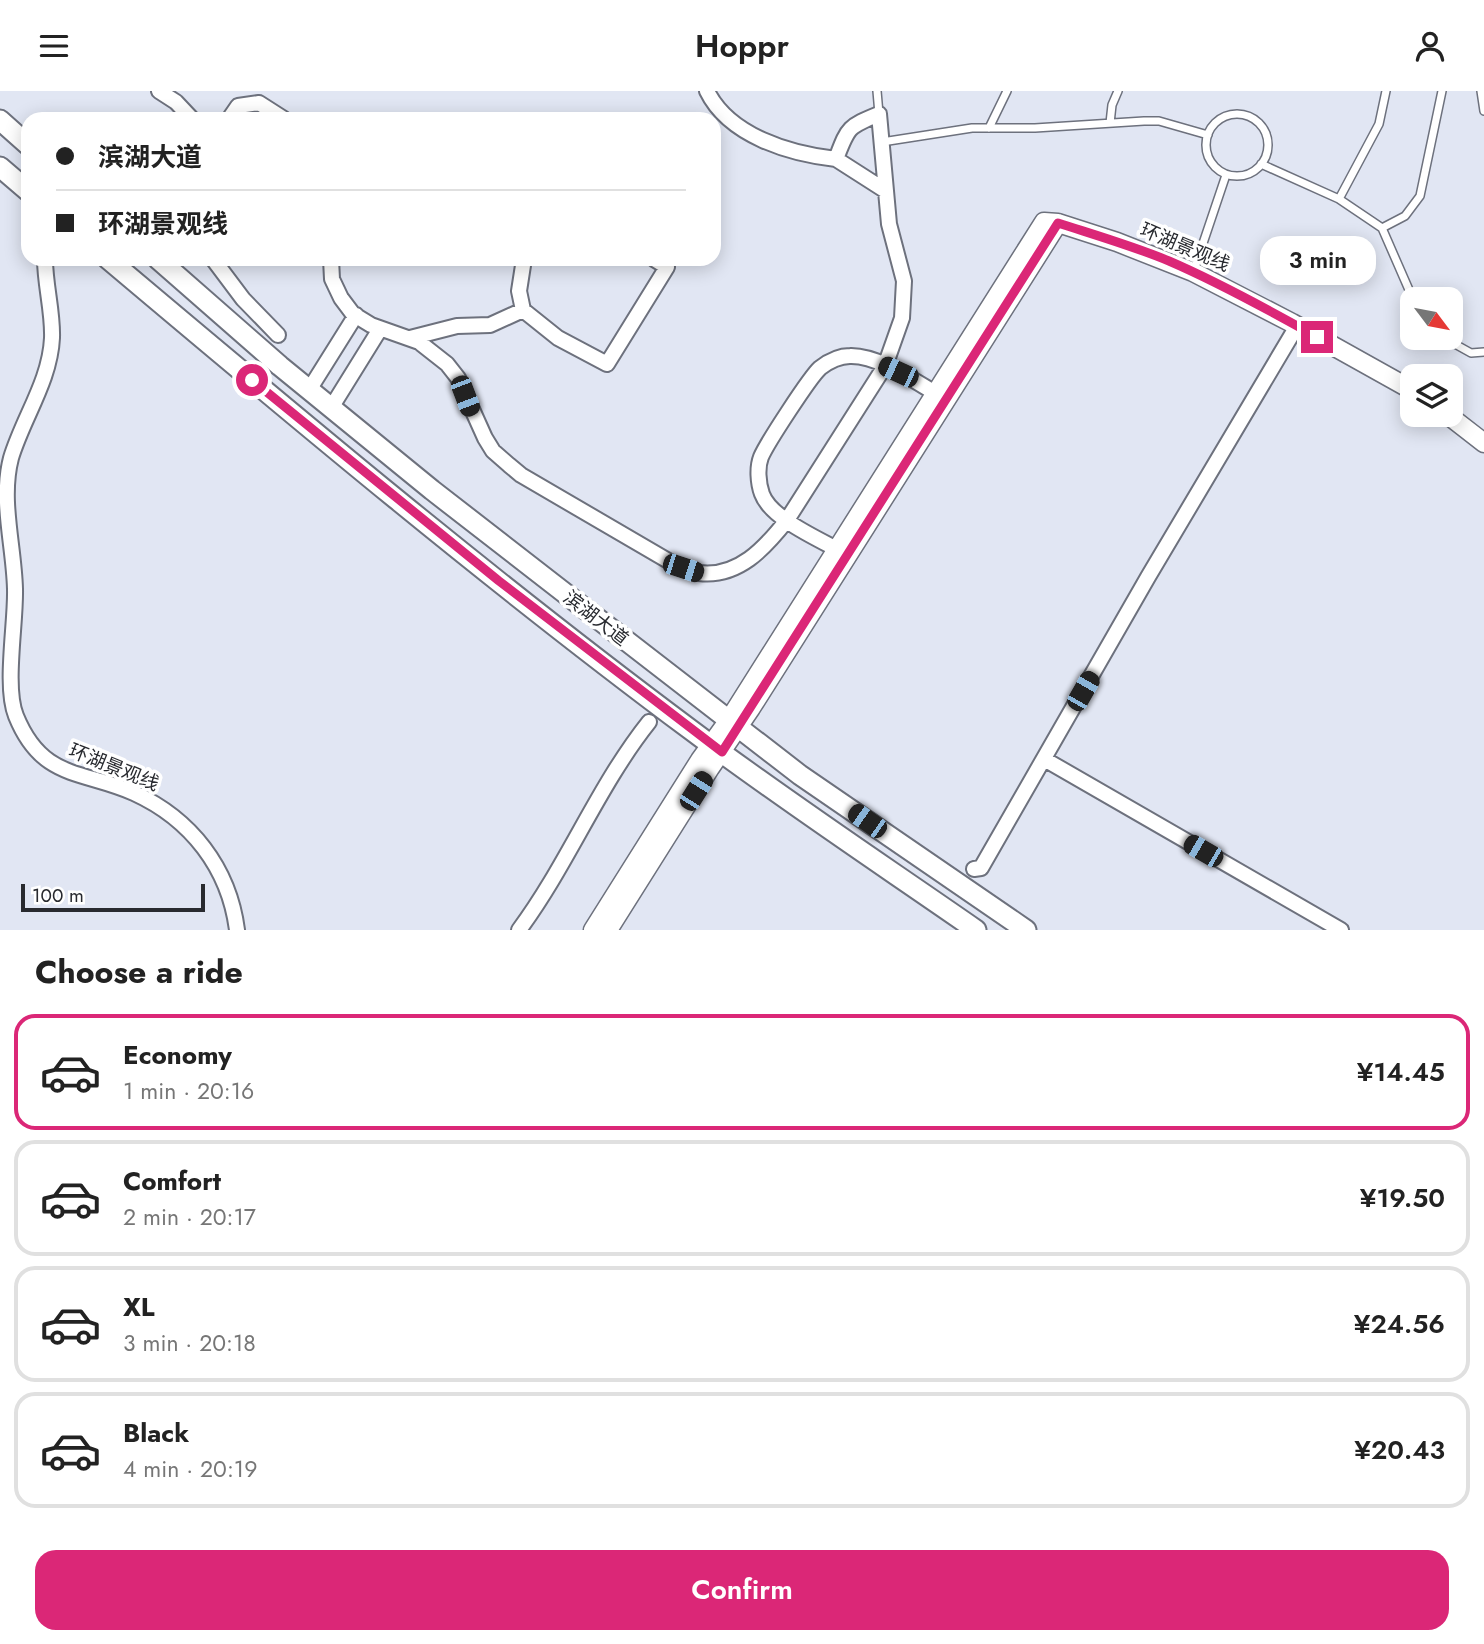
<!DOCTYPE html>
<meta charset="utf-8">
<style>
:root{--surface:#fff;--page:#f2f2f2;--text:#222;--muted:#767676;--line:#e0e0e0;--accent:#db2777}
body{margin:0;font-family:Jost,"Noto Sans SC",sans-serif;background:var(--page);color:var(--text);height:100vh;display:flex;flex-direction:column;font-size:26px;white-space:nowrap}
*{box-sizing:border-box;margin:0}
p{font-size:23px;color:var(--muted)}
.icon{flex:none;width:38px;height:38px;fill:none;stroke:currentColor;stroke-width:2;stroke-linecap:round;stroke-linejoin:round}
.map{position:relative;height:839px;overflow:hidden}
.drawer{display:flex;flex-direction:column;background:var(--surface);flex:1}
.drawer>*{flex:none}
.top-card{position:absolute;left:21px;top:21px;width:700px;height:154px;border-radius:21px;box-shadow:0 4px 18px #0003;display:grid;align-content:center;height:154px;padding:0 35px;background:var(--surface)}
.needle{width:46px;rotate:122deg}
.fabs{position:absolute;left:1400px;top:196px;display:grid;gap:14px}
.fabs a{display:grid;place-items:center;width:63px;height:63px;border-radius:14px;background:var(--surface);box-shadow:0 4px 18px #0003;font-size:35px}
.scale{position:absolute;left:21px;bottom:18px;width:184px;box-sizing:border-box;padding-left:7px;border:4px solid #282a2f;border-top:0;font-size:19px;line-height:24px;white-space:nowrap;color:#282a2f;-webkit-text-stroke:5px #fff;paint-order:stroke}
.end{position:absolute;width:32px;height:32px;margin:-16px;border:9px solid #db2777;background:#fff;box-shadow:0 0 0 4px #fff}
.from{border-radius:50%}
.bubble{position:absolute;height:49px;border-radius:21px;background:var(--surface);box-shadow:0 4px 18px #0003;font-size:23px;font-weight:600;line-height:49px;text-align:center}
.car{position:absolute;width:21px;height:42px;margin:-21px -10px;border-radius:9px;box-shadow:0 0 5px 2px #0007;background:linear-gradient(#222 24%,#8ab4d8 0 40%,#222 0 76%,#8ab4d8 0 86%,#222 0)}
.top-card b{display:flex;align-items:center;gap:24px;height:66px;font-size:26px}
.top-card b+b{border-top:2px solid var(--line)}
.top-card i{width:18px;height:18px;background:var(--text)}
ul{padding:0;list-style:none}
li{display:flex;align-items:center;gap:21px;height:116px;margin:0 14px 10px;padding:0 21px;border:4px solid var(--line);border-radius:21px}
li div{flex:1}
li b{display:block;font-size:26px}
li em{font-style:normal;font-weight:600}
li.current{border-color:var(--accent)}
li>.icon{width:63px;height:63px;stroke-width:1.5}
h2{padding:0 35px;font-size:32px;line-height:84px}
.action{display:flex;gap:14px;margin-top:auto;padding:14px 35px}
.action a{flex:1;height:80px;border-radius:21px;background:var(--accent);color:#fff;font-size:28px;font-weight:600;line-height:80px;text-align:center}
header{display:flex;justify-content:space-between;align-items:center;height:91px;padding:0 35px;background:var(--surface);font-size:32px;font-weight:600}
.map>svg:first-child{display:block}
.lines{fill:none;stroke-linecap:round;stroke-linejoin:round}
.service-casing{stroke:#6d717d;stroke-width:10}
.minor-casing{stroke:#6d717d;stroke-width:18}
.tertiary-casing{stroke:#6d717d;stroke-width:21}
.secondary-casing{stroke:#6d717d;stroke-width:23}
.service{stroke:#fff;stroke-width:7}
.minor{stroke:#fff;stroke-width:14}
.tertiary{stroke:#fff;stroke-width:18}
.secondary{stroke:#fff;stroke-width:19}
.route{stroke:#db2777;stroke-width:9}
.labels{text-anchor:middle;dominant-baseline:central;stroke-width:7;stroke-linejoin:round;paint-order:stroke}
.street-label{font-size:19px;fill:#282a2f;stroke:#fff}
</style>
<header><svg class="icon" aria-label="menu" viewBox="0 0 24 24"><path d="M4 6h16M4 12h16M4 18h16"/></svg>Hoppr<svg class="icon" aria-label="person" viewBox="0 0 24 24"><circle cx="12" cy="8" r="4"/><path d="M4 21q1-7 8-7t8 7"/></svg></header>
<div class="map">
<svg width="1484" height="839" viewBox="0 0 1484 839">
<rect width="100%" height="100%" fill="#e1e6f3"/>
<g class="lines">
<g class="service-casing">
<path id="service" d="M877,0l2,23
M1481,0l3,20
M1206 54a31 31 0 1 1 62 0a31 31 0 1 1-62 0Z
M1110,32l2,-18 6,-14
M989,37l18,-37
M882,51l90,-14h63l109,-7h15l49,14
M1261,73l78,35 43,29 31,71
M1339,108l40,-75 7,-33
M1382,137l23,-12 15,-20 22,-105
M1194,179l32,-95
M1444,247l27,15 13,-1"/>
</g>
<g class="minor-casing">
<path id="minor" d="M159,0l17,11 16,17
M229,28l9,-13 21,-3 25,16
M836,68l50,32
M45,168c0,26 8,53 7,79 -2,43 -29,80 -41,120 -11,42 3,88 4,131 1,34 -11,98 1,127 26,64 66,54 118,77 57,26 95,75 103,137
M213,168l30,40 35,36
M331,168l1,20 9,19 12,16 18,11 48,17 28,22 11,14 27,60 8,13 16,14 12,10 156,91c7,2 14,5 22,7 39,5 66,-25 88,-53l98,-154 17,-48 2,-37 -15,-57 -10,-110c-32,13 -31,14 -43,45 -46,-5 -107,-23 -129,-68
M523,219l-4,-19 5,-32
M410,247l47,-12 33,-1 33,-15 35,28 49,26 60,-97 -13,-8
M309,299l47,-75
M331,317l49,-79
M844,462c-23,-13 -73,-34 -82,-59 -4,-11 -5,-27 -1,-37 6,-14 49,-80 59,-89 9,-7 19,-12 30,-12 29,-1 67,27 92,41
M1044,668l297,171
M974,778l7,-1 167,-291 149,-251
M519,839c49,-66 79,-144 130,-208"/>
</g>
<g class="tertiary-casing">
<path id="tertiary" d="M1448,324l36,28
M593,839l107,-170 29,-40 315,-498 14,1 59,19 76,30 99,51 120,67
M608,839l102,-162 41,-60 307,-485"/>
</g>
<g class="secondary-casing">
<path id="secondary" d="M0,29l28,25
M0,76l28,24
M108,168c191,161 383,322 583,471 93,70 190,134 285,200
M158,168l122,107 152,124 152,118 216,167 226,155"/>
</g>
<use href="#service" class="service"/>
<use href="#minor" class="minor"/>
<use href="#tertiary" class="tertiary"/>
<use href="#secondary" class="secondary"/>
</g>
<g class="lines">
<path class="route" d="M252,289l247,201 223,171 336,-529c37,12 75,23 111,38 51,22 100,49 148,76"/>
</g>
<g class="labels">
<g class="street-label">
<text transform="translate(1185 156) rotate(23)">环湖景观线</text>
<text transform="translate(596 527) rotate(38)">滨湖大道</text>
<text transform="translate(114 676) rotate(22)">环湖景观线</text>
</g>
</g>
</svg>
<div class="fabs">
<a><svg class="needle" viewBox="-14 -14 28 28"><path d="M0-13l5 13h-10z" fill="#e53935"/><path d="M0 13l5-13h-10z" fill="#767676"/></svg></a>
<a><svg class="icon" aria-label="layers" viewBox="0 0 24 24"><path d="M12 4l9 5-9 5-9-5zM3 14l9 5 9-5"/></svg></a>
</div>
<div class="scale">100 m</div>
<i class="end from" style="left:252px;top:289px"></i>
<i class="end" style="left:1317px;top:246px"></i>
<div class="bubble" style="left:1260px;top:145px;width:116px">3 min</div>
<i class="car" style="left:898px;top:281px;rotate:295deg"></i>
<i class="car" style="left:465px;top:305px;rotate:159deg"></i>
<i class="car" style="left:683px;top:477px;rotate:108deg"></i>
<i class="car" style="left:1083px;top:600px;rotate:30deg"></i>
<i class="car" style="left:696px;top:700px;rotate:32deg"></i>
<i class="car" style="left:867px;top:730px;rotate:305deg"></i>
<i class="car" style="left:1203px;top:760px;rotate:300deg"></i>
<div class="top-card">
<b><i class="from"></i>滨湖大道</b>
<b><i></i>环湖景观线</b>
</div>
</div>
<section class="drawer">
<h2>Choose a ride</h2>
<ul>
<li class="current"><svg class="icon" aria-label="car" viewBox="0 0 24 24"><path d="M5 17H2v-5l4-1 3-4h7l3 4 3 1v5h-3M9 17h6M6 11h13"/><circle cx="7" cy="17" r="2"/><circle cx="17" cy="17" r="2"/></svg><div><b>Economy</b><p>1 min · 20:16</p></div><em>¥14.45</em></li>
<li><svg class="icon" aria-label="car" viewBox="0 0 24 24"><path d="M5 17H2v-5l4-1 3-4h7l3 4 3 1v5h-3M9 17h6M6 11h13"/><circle cx="7" cy="17" r="2"/><circle cx="17" cy="17" r="2"/></svg><div><b>Comfort</b><p>2 min · 20:17</p></div><em>¥19.50</em></li>
<li><svg class="icon" aria-label="car" viewBox="0 0 24 24"><path d="M5 17H2v-5l4-1 3-4h7l3 4 3 1v5h-3M9 17h6M6 11h13"/><circle cx="7" cy="17" r="2"/><circle cx="17" cy="17" r="2"/></svg><div><b>XL</b><p>3 min · 20:18</p></div><em>¥24.56</em></li>
<li><svg class="icon" aria-label="car" viewBox="0 0 24 24"><path d="M5 17H2v-5l4-1 3-4h7l3 4 3 1v5h-3M9 17h6M6 11h13"/><circle cx="7" cy="17" r="2"/><circle cx="17" cy="17" r="2"/></svg><div><b>Black</b><p>4 min · 20:19</p></div><em>¥20.43</em></li>
</ul>
<div class="action"><a>Confirm</a></div>
</section>
